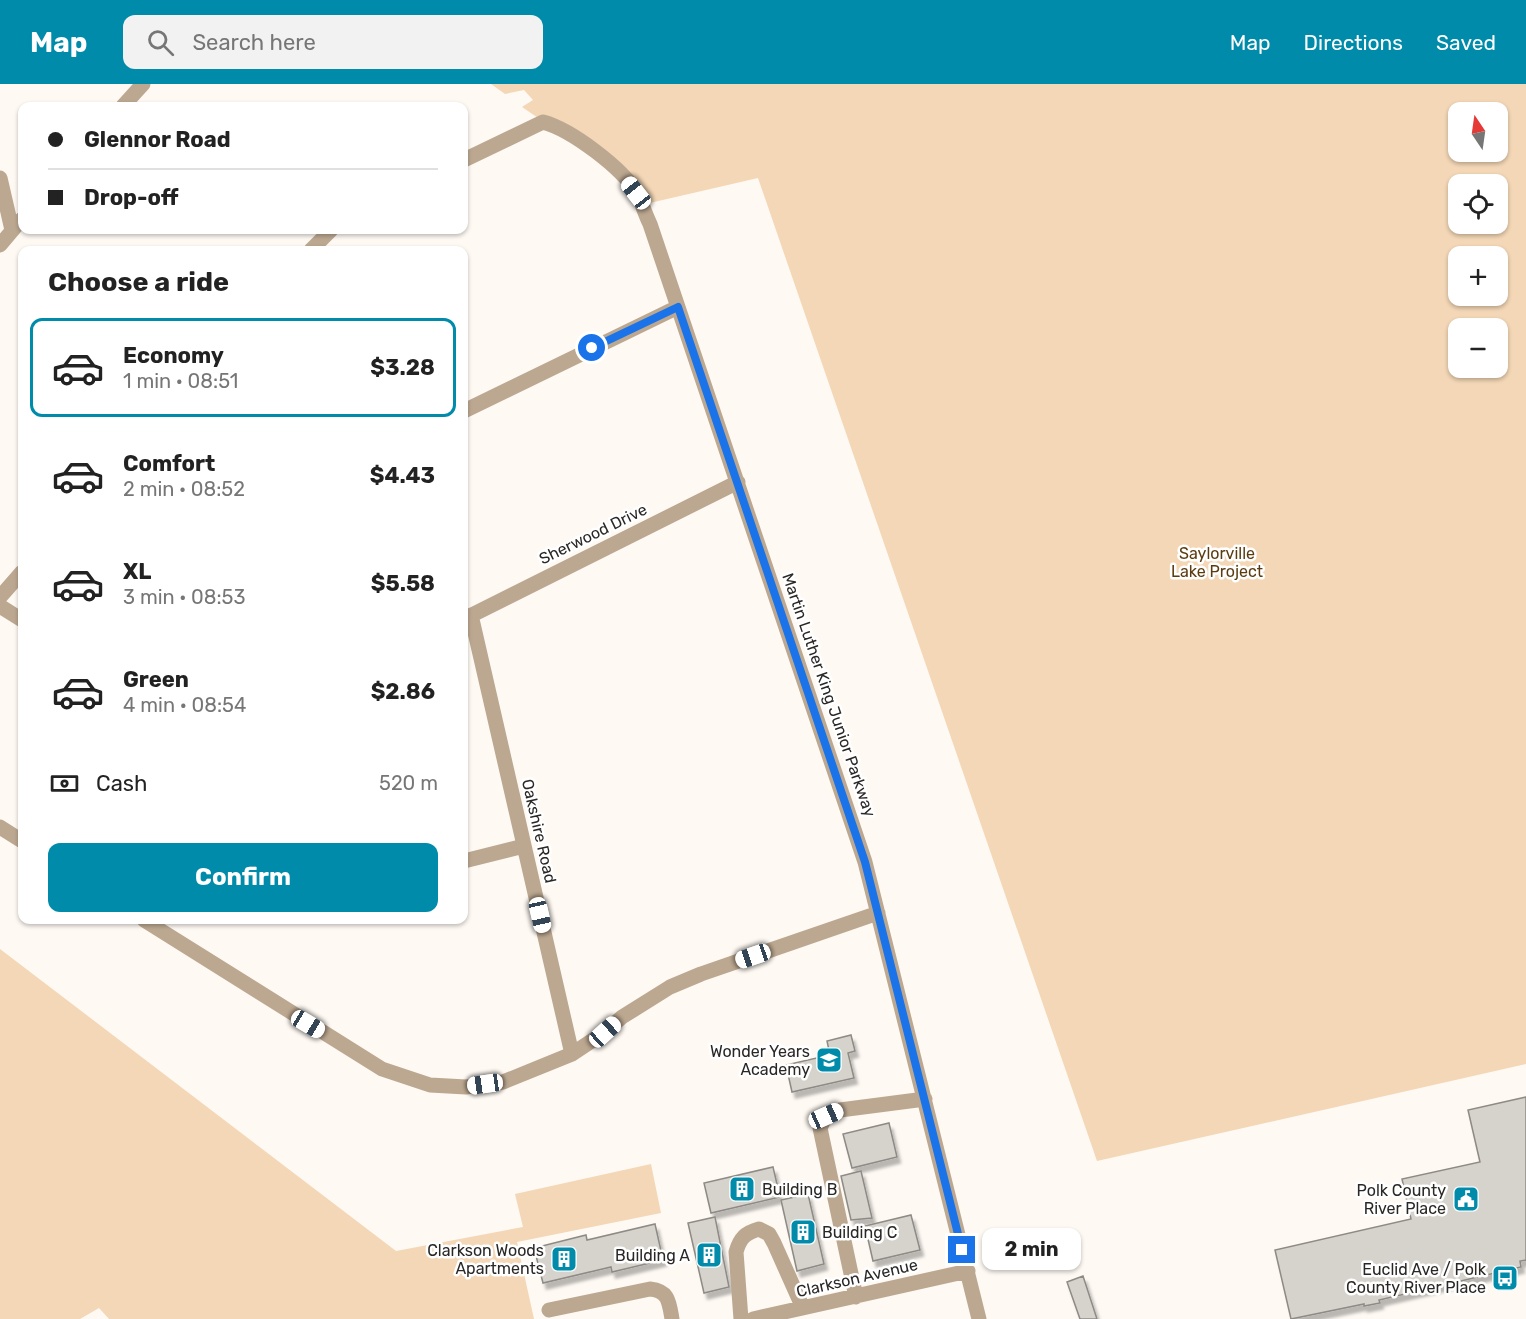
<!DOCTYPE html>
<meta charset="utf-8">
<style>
:root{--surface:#fff;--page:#f2f2f2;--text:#222;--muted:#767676;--line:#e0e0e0;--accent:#018baa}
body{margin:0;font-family:Rubik,sans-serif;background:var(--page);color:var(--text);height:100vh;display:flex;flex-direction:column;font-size:22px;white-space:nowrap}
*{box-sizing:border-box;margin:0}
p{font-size:20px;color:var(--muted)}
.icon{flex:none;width:33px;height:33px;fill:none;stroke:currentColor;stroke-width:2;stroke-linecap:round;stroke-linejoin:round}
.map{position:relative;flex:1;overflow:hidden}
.details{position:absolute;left:18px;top:162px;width:450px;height:678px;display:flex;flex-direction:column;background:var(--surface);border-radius:12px;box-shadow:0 2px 4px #0004}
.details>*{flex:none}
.banner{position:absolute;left:18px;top:18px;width:450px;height:132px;border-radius:12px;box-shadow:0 2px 4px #0004;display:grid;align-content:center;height:132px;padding:0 30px;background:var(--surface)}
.needle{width:39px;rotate:347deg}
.tools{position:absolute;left:1448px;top:18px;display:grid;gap:12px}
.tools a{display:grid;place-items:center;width:60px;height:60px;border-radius:12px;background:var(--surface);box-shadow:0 2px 4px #0004;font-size:30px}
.end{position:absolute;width:27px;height:27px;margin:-14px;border:8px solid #1a73e8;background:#fff;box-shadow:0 0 0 3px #fff}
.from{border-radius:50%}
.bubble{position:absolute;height:42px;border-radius:12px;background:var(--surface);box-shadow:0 2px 4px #0004;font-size:20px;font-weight:700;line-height:42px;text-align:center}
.car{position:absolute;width:18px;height:36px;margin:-18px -9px;border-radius:8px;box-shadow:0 0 4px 2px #0007;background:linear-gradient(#fff 24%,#345 0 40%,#fff 0 76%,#345 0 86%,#fff 0)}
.banner b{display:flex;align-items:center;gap:21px;height:57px;font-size:22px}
.banner b+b{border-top:2px solid var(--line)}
.banner i{width:15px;height:15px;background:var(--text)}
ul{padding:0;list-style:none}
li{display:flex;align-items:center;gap:18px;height:99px;margin:0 12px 9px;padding:0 18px;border:3px solid transparent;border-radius:12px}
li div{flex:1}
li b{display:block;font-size:22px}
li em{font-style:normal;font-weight:700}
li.selected{border-color:var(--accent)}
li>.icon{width:54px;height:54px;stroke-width:1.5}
h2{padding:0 30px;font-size:27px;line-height:72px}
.pay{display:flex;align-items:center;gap:15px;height:66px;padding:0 30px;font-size:22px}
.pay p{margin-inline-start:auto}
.cta{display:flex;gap:12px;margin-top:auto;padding:12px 30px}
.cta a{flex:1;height:69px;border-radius:12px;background:var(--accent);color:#fff;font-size:24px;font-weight:700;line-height:69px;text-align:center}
header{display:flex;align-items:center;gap:36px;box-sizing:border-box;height:84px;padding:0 30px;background:var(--accent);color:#fff}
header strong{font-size:28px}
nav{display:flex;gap:33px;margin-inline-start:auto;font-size:21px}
.search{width:420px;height:54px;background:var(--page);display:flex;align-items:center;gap:15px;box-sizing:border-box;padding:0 21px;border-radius:12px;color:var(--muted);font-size:22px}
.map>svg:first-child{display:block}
.green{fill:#f3d7b6;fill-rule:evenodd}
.building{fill:#d6d2cc;stroke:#8e8a85;stroke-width:1.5;filter:url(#shadow)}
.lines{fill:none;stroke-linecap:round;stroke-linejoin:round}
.street{stroke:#bca891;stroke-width:15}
.route{stroke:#1a73e8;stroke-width:8}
.labels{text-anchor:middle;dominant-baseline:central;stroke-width:5;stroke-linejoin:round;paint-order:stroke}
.street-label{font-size:16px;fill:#2a2826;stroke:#fff}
.park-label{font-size:16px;fill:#5b3c11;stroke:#fff}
.poi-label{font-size:16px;fill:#2a2826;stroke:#fff;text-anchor:end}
</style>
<header>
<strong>Map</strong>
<div class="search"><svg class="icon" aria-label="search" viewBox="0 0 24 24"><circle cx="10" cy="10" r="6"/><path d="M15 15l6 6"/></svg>Search here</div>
<nav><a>Map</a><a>Directions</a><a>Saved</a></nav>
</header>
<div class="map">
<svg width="1526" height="1235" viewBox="0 0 1526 1235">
<defs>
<filter id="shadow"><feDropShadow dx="3.5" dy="6" stdDeviation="1.5" flood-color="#0004"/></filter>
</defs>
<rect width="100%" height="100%" fill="#fef9f3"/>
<path class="green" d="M491,0h1035v980l-429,97 -339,-983 -117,27 -19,-30 -100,-68 11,-7 -9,-10 -19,4zM1458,28h39v40h-39zM1458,100h39v40h-39zM1458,172h39v40h-39zM1458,244h39v40h-39z
M0,865l396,302 127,-24 -8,-33 136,-30 10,49 -144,29 17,77h-425l-10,-11 -19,11h-80z"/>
<path class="building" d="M851,951l4,16 -7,2 6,25 -62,14 -6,-27 44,-10 -3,-14z
M1526,1013v163l-6,1 1,6 -142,33 1,3 -16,3v-2l-73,15 -16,-69 136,-31 -9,-40 78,-17 -12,-52z
M889,1039l8,34 -45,11 -9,-34z
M773,1083l7,30 -69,16 -7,-30z
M861,1087l11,47 -21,2 -10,-44z
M808,1110l16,70 -27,7 -16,-71z
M911,1131l9,35 -47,11 -8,-35z
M715,1133l14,70 -25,6 -16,-70z
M655,1140l8,36 -51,12 -1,-5 -68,16 -9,-35 52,-13 1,5z
M1083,1192l14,43h-17l-13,-37z"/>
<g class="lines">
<path class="street" d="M123,22l20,-22
M464,76l79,-38c29,8 79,46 94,71 5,10 8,21 13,31l215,638 114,457
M0,94l12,52
M0,161l22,-26
M311,166l20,-20
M464,327l214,-104
M0,513l22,-25
M0,522l22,14
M471,531l101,439
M464,535l274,-137
M0,743l22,14
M464,777l60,-15
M144,836l238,149 48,16 36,2 37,-5 69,-28 33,-22 17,-15 48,-30 31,-13 177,-61
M856,1213l-36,-169 6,-12 14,-6 85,-11
M549,1226l101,-21c19,2 19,13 22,30
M741,1235l-5,-67c4,-14 9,-19 23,-23l10,5 5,9 29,65
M753,1235l215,-48"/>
</g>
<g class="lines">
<path class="route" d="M592,264l86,-41 187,555 97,388"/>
</g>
<defs>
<g id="school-square" transform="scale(1.35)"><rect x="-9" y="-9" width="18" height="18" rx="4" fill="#018baa" stroke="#fff"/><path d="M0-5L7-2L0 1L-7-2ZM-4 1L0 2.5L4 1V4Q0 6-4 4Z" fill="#fff"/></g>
<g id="building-square" transform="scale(1.35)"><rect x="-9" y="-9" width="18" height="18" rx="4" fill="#018baa" stroke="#fff"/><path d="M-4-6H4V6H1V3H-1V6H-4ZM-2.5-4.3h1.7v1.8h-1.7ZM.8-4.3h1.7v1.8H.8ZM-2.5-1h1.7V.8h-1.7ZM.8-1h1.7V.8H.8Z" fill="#fff"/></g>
<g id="civic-square" transform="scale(1.35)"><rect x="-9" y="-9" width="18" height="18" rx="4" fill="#018baa" stroke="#fff"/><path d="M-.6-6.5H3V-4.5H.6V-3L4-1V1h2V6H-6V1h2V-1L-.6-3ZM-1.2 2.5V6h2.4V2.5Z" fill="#fff"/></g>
<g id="bus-square" transform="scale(1.35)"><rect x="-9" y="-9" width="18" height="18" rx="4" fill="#018baa" stroke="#fff"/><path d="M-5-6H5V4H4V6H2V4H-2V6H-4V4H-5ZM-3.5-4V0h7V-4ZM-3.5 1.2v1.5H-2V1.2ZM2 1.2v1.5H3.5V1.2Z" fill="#fff"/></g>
</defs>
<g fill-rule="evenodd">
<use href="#school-square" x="829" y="976"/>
<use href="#building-square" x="742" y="1105"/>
<use href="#civic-square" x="1466" y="1115"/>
<use href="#building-square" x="803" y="1148"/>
<use href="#building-square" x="709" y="1171"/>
<use href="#building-square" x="564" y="1175"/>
<use href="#bus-square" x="1505" y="1194"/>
</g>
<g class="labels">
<g class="street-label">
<text transform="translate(593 450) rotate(-26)">Sherwood Drive</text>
<text transform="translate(829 611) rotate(71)">Martin Luther King Junior Parkway</text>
<text transform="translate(539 747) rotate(77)">Oakshire Road</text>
<text transform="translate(857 1194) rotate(-13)">Clarkson Avenue</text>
</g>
<g class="park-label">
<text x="1217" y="469">Saylorville<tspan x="1217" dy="18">Lake Project</tspan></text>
</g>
<g class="poi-label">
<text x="810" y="967">Wonder Years<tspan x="810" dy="18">Academy</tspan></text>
<text x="762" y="1105" text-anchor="start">Building B</text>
<text x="1446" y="1106">Polk County<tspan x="1446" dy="18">River Place</tspan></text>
<text x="822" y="1148" text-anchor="start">Building C</text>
<text x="544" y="1166">Clarkson Woods<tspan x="544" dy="18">Apartments</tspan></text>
<text x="690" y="1171">Building A</text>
<text x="1486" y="1185">Euclid Ave / Polk<tspan x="1486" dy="18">County River Place</tspan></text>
</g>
</g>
</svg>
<div class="tools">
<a><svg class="needle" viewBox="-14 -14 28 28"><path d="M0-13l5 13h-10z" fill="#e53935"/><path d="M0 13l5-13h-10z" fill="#767676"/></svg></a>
<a><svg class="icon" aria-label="locate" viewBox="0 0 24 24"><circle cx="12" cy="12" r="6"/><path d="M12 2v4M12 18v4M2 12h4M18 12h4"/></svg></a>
<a>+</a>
<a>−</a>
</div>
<i class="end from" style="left:592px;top:264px"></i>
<i class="end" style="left:962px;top:1166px"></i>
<div class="bubble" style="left:982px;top:1144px;width:99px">2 min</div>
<i class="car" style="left:636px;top:109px;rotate:322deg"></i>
<i class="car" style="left:540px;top:831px;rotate:167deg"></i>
<i class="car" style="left:753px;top:872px;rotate:251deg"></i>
<i class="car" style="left:308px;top:940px;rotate:121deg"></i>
<i class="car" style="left:605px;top:948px;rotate:48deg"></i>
<i class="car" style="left:485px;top:1000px;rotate:262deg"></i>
<i class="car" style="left:826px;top:1032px;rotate:66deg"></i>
<div class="banner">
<b><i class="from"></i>Glennor Road</b>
<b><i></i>Drop-off</b>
</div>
<section class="details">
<h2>Choose a ride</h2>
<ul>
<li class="selected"><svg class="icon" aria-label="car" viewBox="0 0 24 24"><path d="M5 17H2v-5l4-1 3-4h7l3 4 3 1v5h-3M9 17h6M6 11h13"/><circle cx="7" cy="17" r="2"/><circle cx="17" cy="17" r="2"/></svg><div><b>Economy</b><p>1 min · 08:51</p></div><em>$3.28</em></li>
<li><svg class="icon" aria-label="car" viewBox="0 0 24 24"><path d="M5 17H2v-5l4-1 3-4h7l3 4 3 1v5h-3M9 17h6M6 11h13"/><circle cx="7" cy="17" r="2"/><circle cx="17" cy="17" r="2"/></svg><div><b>Comfort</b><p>2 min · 08:52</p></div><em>$4.43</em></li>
<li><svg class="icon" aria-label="car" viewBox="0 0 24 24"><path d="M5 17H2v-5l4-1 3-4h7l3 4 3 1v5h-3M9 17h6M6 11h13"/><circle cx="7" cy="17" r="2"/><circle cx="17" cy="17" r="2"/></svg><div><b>XL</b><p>3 min · 08:53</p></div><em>$5.58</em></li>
<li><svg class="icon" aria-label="car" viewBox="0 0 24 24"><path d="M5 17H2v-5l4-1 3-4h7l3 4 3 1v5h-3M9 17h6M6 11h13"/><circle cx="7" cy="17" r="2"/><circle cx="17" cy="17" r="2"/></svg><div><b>Green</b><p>4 min · 08:54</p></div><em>$2.86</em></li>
</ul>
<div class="pay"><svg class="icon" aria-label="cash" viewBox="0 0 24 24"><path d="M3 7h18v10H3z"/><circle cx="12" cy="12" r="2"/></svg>Cash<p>520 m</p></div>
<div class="cta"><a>Confirm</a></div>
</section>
</div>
